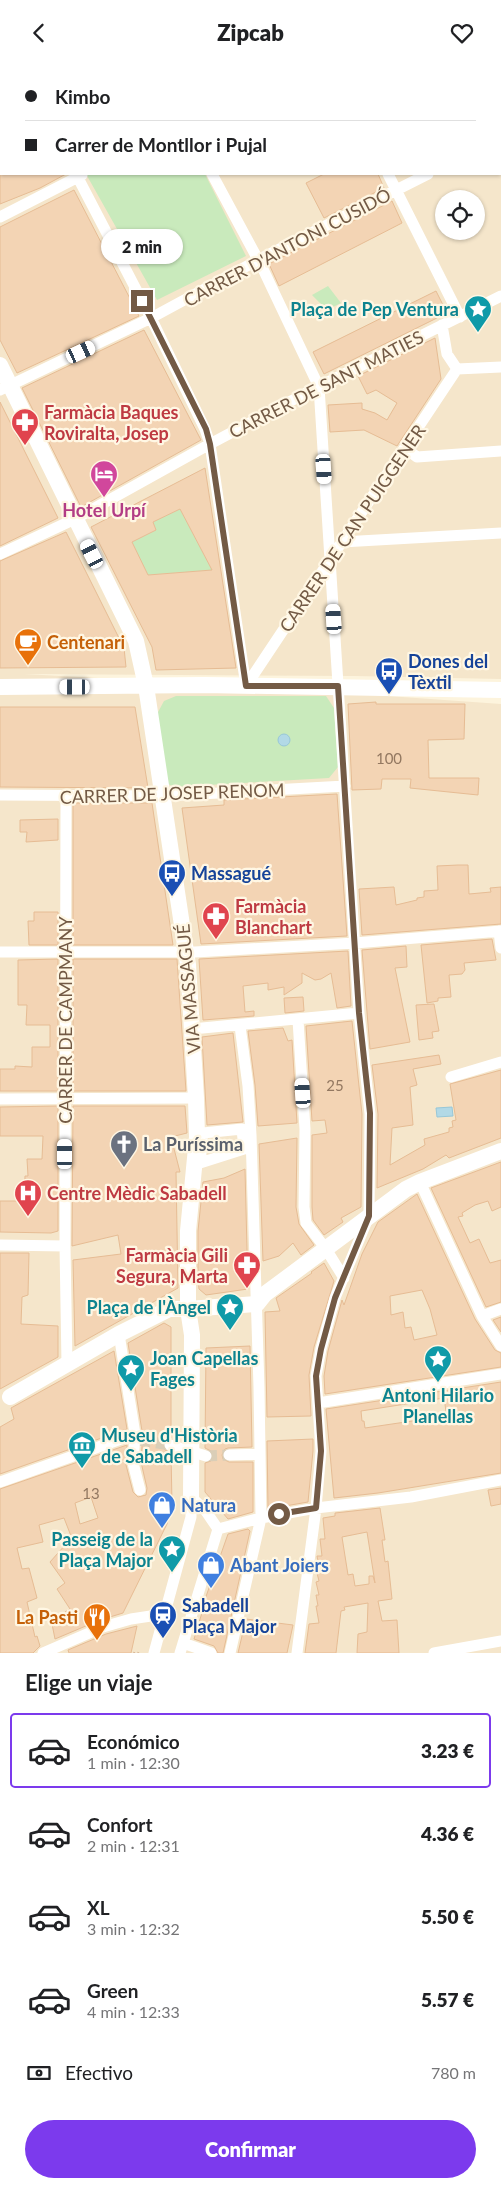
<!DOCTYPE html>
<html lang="es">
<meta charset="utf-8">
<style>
:root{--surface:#fff;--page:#f2f2f2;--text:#202124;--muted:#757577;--line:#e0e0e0;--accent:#7c3aed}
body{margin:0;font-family:Lato,sans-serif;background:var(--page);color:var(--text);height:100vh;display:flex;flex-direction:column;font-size:19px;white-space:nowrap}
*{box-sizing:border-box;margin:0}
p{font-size:16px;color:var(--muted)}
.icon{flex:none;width:28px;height:28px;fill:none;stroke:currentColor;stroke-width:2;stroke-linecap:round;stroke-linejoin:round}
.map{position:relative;height:1588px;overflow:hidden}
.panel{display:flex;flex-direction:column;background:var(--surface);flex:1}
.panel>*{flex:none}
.hud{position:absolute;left:0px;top:0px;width:501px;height:110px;box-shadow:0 1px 4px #0004;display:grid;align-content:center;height:110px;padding:0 25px;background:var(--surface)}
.fabs{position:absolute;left:435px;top:125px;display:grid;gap:10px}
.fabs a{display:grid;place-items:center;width:50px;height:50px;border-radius:50%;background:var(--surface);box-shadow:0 1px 4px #0004;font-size:25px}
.end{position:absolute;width:22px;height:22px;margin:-11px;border:6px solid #735a45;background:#fff;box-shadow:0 0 0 2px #fff}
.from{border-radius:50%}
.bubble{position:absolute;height:35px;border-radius:18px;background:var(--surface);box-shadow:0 1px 4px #0004;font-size:16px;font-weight:800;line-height:35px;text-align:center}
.car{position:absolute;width:15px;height:30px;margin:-15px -8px;border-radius:6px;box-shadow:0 0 4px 1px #0007;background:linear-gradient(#fff 24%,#345 0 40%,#fff 0 76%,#345 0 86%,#fff 0)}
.hud b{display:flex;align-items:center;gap:18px;height:48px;font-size:19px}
.hud b+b{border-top:1px solid var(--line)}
.hud i{width:12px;height:12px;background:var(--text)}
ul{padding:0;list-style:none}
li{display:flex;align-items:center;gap:15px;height:75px;margin:0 10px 8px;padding:0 15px;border:2px solid transparent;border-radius:5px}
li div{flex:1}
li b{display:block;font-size:19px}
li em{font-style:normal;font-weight:800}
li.selected{border-color:var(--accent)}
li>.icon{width:45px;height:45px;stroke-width:1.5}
h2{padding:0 25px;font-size:22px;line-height:60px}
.pay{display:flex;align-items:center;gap:12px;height:55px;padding:0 25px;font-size:19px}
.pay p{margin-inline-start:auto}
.button{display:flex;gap:10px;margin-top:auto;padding:10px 25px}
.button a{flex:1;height:58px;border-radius:30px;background:var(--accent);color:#fff;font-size:20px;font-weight:800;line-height:58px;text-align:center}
header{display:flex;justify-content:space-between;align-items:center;height:65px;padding:0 25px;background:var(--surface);font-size:22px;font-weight:800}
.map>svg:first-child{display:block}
.residential{fill:#f5e6cb;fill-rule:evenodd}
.green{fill:#c9eabc}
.water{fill:#b2d9e6;stroke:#97c7d8}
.building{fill:#f3d4b4;stroke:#e6bc94;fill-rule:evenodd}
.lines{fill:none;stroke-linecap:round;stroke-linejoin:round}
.street-tunnel{stroke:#daceb7;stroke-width:11;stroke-dasharray:11 5.5;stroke-linecap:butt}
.path{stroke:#d7b798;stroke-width:2;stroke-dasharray:1 4;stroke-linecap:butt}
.street{stroke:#fff;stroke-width:11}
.secondary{stroke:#fff;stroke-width:16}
.route{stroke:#735a45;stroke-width:6}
.labels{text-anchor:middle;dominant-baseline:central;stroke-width:4.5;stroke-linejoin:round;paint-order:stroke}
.number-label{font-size:15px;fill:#937861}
.street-label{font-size:18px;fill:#735a45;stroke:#fff7e4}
.culture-label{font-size:18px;font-weight:bold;fill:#0d838f;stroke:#fff7e4;text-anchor:end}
.health-label{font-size:18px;font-weight:bold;fill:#be3a42;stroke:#fff7e4;text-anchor:start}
.hotel-label{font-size:18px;font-weight:bold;fill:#b23c85;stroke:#fff7e4}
.food-label{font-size:18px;font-weight:bold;fill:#c56008;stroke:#fff7e4;text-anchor:start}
.transit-label{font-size:18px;font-weight:bold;fill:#164399;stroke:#fff7e4;text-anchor:start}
.worship-label{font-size:18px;font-weight:bold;fill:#5b616d;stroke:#fff7e4;text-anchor:start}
.shop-label{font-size:18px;font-weight:bold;fill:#366cbe;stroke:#fff7e4;text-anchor:start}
</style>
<header><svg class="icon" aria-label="back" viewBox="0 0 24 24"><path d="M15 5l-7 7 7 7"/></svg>Zipcab<svg class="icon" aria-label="heart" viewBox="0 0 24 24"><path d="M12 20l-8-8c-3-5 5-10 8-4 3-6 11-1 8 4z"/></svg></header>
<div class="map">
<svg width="501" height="1588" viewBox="0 0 501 1588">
<rect width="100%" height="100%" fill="#fdf4dd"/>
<path class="residential" d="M0,0h501v614l-147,-3 -330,-2 222,12 255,18v949h-501zM1,1h499v108h-499zM444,134h32v32h-32z"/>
<path class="green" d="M86,109h119l41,82 -89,44z
M328,221l13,17 -14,7 -15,-15z
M180,444l32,61 -64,5 -16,-33 24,-12 -3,-8z
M176,631h150l8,12 4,59 -9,11 -156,9 -6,-4 -10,-69 7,-13z"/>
<path class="water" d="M278 675a6 6 0 1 1 12 0a6 6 0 1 1-12 0Z
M452,1042l1,9 -16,1 -1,-9z"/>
<path class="building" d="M0,109h66l-26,14 -40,16z
M324,109h54l6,14 -60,30 -18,-35z
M74,125l65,126 -122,57 -17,-33v-113z
M392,136l10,22 -123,63 -10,-22z
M436,226l11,22 -123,61 -11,-22z
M144,265l57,110 -120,67 -59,-119z
M435,273l6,41 -44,67 -33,-16 -34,2 -2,-27 34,-2v6l13,4 12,7 10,-17 -21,-13 -9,4 -9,-18z
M0,337l58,116 -58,28z
M205,403l31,200 -80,2 -4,-23 -61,-120zM180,444l32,61 -64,5 -16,-33 24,-12 -3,-8z
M66,467l58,116 2,19 -126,1v-107z
M376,637v2h89l-1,35 -36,1 1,38h50l-1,17 -68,-7 1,-9h-29l-1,10 -29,1 -4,-86z
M0,642h135l13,81 -148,-1z
M337,729l10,142 -146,8 -19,-136 42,-3v-5z
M73,738h79l21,142h-100z
M58,754v21l-32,2 1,-10h-7v-12z
M458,800h10l1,29 22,-2 -1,-4 11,-1v37l-139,11 -3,-46 35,-2 2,18 21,-5v-2l7,-1v-6l14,-1 -1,-24z
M34,847h24v33h-29l-1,-24h6z
M492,874l4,21 -32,3 1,7 -3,4 -13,1 2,22 -13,1v3l-11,2 -6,-58z
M406,881l1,21 -12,1 15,74 -40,7 -8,-99z
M348,886l3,55 -14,2 -6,-35 -10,6 -6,1 -13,-7v10l-18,12v-8l-16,3v-7l-25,3 2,26 9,-1v5l-51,4 -4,-61z
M58,894v132h-58v-22h15v-3l17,1v-20h18v-22h-24l1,-20h-9v-45z
M73,894h104l9,132h-113z
M303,932l1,14 -19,2 -1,-15z
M434,939l5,27 -7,1 1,6 -14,2 -3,-35z
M352,956l10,93 -1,93 -20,11 2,4 -19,13 -11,-15 -1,-13v-72l15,-2 -2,-13 -13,1 -6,-95z
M283,963l5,13 4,-1 5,83 -39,3 -3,-41 -7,-54z
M233,968l10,89 -36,3 -5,-88z
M439,990l2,9 -28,5 4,16 -7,2 3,38 -21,3 -2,37 35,-20 -1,-6 25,-7v-4l4,-1 -1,-6 4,-1 -6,-36 51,-14v68l-52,20 -3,-3 -23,14 -46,19 1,-74 -6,-49z
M58,1041v125l-7,2 -51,-1v-31h24l1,-25h3l-1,-17h15l1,-23h-43v-29z
M73,1041h112l2,27 -16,4 9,35h-4l2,116 -103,58 -2,-86 48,-6 -3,-19 -46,11z
M297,1073l-1,69 3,17 15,21 -13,10 -8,-12 -14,13 -16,5 -4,-117z
M501,1097v45l-9,4 -4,-10 -13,4 -13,8 1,3 -5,1 12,26 9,-4 11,24 11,-3v42l-15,5 -55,-119z
M245,1104l3,120 -42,6 -7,-6 -1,-12v-46l5,-49 21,-4z
M417,1129l58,125 20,31 6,3v14l-176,27 -1,-18 4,-25 14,-51 2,5 18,-51 16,-32zM422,1225l8,19 7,26 -23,5 -3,-13 -6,1 -2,-16 -12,3 -1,-19z
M0,1188h29l-1,42 -6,2 -1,27 37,2v31l-58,32z
M324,1198l10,18 -20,66 -5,28 2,41 -44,1 -2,-105 15,-1 -4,-13 36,-25 -1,-1z
M501,1252v15l-8,-12z
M164,1258l7,4v111l-6,2 -2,6 2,4 6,3 1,51 -5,20 -44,89 -23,7 -45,19 -3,-15 18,-2 -5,-10 5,-3 -13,-20 8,-6 -15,-21 24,-27 -3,1 -7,-18 -25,7 4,17 -26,6 5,21 7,-1 8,30 -10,4 8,35 2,-1 3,10 -7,7h-33v-164l127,-44 -1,20 7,27 5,5 8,-2 1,-7 -6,-26 1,-16 4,-8 -4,-7 -14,-88zM91,1432l7,21 -18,6 -5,-21z
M250,1281l2,101 -24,1 -3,1 -3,6 1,4 6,3h24v50l-25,7 -23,-27v-29l6,-2 2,-6 -2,-4 -6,-3 1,-100z
M114,1286l13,78 -127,45v-47l14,-8 -3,-11z
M501,1317v91l-123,20 -44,5 -8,-89zM444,1333l3,20 -28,2 -54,8 -1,-7h-2l-1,-10z
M313,1374v12l-5,51 -40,7 -1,-68z
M501,1423v16l-10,2 -3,-16z
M380,1443l5,32h-3l3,22 3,-1 4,38 -14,2 4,20 15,-1 2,33h-42l1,-19 9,-2 1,-29 -24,4 1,3 -4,1 -5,42h-31l4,-29 10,-1 -3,-17h2l-2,-11h3l-3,-13 3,-1 -3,-12 3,-1 -2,-12h5l-2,-17h5l-2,-21 12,-2v-3zM367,1467l8,51 -2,-7h-4v8l-14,2 -2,-12 -5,1 -6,-38z
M248,1464l2,2 -27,122h-5l-4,-7 -20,-7 10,-33 -1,-1 25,-71z
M246,1554l47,6 -6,28h-49z
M137,1561l-6,27h-62l-1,-3 38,-16z"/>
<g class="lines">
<path class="street-tunnel" d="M140,1375l30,5
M206,1391l23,-1"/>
<path class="path" d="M134,1588l1,-3
M138,1588l1,-2"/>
<path class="street" d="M23,0l1,1
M155,0v1
M332,0l1,1
M300,1l2,-1
M500,73l1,-1
M76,109l75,144 54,111 5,15 36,242
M212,109l50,93 57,120 40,626 11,101 -1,102 -34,82 -14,51 -5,27 5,75 -5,57 -19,145
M388,109l72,143
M0,152l82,-42
M442,260l5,29 10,15 44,-2
M0,325l151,-72 107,-58 170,-86
M405,383l12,9 84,-6
M342,477l159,-9
M0,489l75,-35 135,-75 96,-51 195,-97
M246,621l211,-317
M0,730l163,1 182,-10
M66,732l-1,449 2,118
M499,866l2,17
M0,887h195l160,-9 146,-12
M298,955l7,109 -1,78 2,16 20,26 18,29
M192,964l167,-16
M451,1012l50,-15
M0,1034l196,-1
M242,1064l2,20 -44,14 3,-30z
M420,1117l62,134 19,30
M0,1180l65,1
M482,1251l19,-7
M119,1269l16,100 -2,29 7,27
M318,1338l183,-29
M170,1380l36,11
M229,1390l31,-1
M0,1417l135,-48 4,5
M191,1432l14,13 13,19
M218,1464l43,-11 55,-10 95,-11 90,-17
M183,1578l28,10
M43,1588l60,-26 28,-8 33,-5
M154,1588l37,-136v-20
M180,1588l38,-124
M230,1588l31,-135 -2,-131 -8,-252 -3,-49 -8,-60
M434,1588l67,-12"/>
<path class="secondary" d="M0,300l136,276 10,45 42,279 8,133 1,39 -9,94v78l4,26 -1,162
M0,622l204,-2 297,5
M10,1332l109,-63 50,-25h19l69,-5 8,-10 141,-105 14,-7 81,-31"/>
</g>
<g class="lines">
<path class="route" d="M142,236l64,128 4,15 36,242h92l21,327 11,100 -1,103 -34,82 -14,51 -5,27 5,75 -5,57 -37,6"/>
</g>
<defs>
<g id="sight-pin" transform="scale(1.4375)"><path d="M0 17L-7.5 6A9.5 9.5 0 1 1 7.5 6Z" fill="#0f9aa8" stroke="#fff7e4"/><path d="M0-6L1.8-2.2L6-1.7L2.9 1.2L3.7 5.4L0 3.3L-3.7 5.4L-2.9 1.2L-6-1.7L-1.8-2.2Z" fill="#fff"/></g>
<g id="pharmacy-pin" transform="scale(1.4375)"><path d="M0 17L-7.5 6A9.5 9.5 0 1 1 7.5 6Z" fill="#e0444e" stroke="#fff7e4"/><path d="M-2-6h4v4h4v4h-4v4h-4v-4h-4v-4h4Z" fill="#fff"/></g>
<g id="hotel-pin" transform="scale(1.4375)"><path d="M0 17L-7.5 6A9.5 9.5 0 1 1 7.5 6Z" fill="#d1479c" stroke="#fff7e4"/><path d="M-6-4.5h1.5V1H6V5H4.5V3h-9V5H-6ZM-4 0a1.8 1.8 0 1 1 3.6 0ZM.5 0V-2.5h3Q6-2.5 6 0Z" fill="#fff"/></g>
<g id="cafe-pin" transform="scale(1.4375)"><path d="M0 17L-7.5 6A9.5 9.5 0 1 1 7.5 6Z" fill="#e8710a" stroke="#fff7e4"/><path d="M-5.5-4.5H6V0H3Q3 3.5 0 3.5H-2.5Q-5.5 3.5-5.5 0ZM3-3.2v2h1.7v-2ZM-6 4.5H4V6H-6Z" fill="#fff"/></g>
<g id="bus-pin" transform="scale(1.4375)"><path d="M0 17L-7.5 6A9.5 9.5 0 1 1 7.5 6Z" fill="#1a4fb4" stroke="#fff7e4"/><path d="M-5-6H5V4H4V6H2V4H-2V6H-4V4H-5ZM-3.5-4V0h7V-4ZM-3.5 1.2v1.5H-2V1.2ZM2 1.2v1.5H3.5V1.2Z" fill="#fff"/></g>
<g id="church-pin" transform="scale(1.4375)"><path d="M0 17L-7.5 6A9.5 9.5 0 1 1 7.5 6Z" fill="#6b7280" stroke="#fff7e4"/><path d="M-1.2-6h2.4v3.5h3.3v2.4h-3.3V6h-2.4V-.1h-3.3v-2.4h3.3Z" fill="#fff"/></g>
<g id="hospital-pin" transform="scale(1.4375)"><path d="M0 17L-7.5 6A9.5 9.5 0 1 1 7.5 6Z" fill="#e0444e" stroke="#fff7e4"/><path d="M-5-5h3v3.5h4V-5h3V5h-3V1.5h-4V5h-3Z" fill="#fff"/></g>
<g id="museum-pin" transform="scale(1.4375)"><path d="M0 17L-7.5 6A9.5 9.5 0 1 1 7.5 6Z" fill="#0f9aa8" stroke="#fff7e4"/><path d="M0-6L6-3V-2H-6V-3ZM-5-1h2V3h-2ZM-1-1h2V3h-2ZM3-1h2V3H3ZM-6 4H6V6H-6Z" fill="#fff"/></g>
<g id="shop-pin" transform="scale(1.4375)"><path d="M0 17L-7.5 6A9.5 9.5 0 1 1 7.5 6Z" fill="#3f7fe0" stroke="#fff7e4"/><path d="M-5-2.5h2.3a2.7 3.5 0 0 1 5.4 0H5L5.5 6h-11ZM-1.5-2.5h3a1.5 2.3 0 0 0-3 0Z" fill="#fff"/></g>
<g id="station-pin" transform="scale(1.4375)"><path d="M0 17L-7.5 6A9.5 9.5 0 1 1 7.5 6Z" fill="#1a4fb4" stroke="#fff7e4"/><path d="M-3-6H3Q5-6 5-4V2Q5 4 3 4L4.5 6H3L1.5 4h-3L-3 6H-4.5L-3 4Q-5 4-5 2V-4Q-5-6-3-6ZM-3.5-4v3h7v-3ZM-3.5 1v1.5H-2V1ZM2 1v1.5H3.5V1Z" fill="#fff"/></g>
<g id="restaurant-pin" transform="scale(1.4375)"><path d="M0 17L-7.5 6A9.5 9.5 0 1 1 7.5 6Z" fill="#e8710a" stroke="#fff7e4"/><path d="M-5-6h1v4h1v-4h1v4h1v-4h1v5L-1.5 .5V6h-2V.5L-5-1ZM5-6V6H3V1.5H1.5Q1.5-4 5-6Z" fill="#fff"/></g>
</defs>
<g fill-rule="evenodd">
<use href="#sight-pin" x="478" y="244"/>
<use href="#pharmacy-pin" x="25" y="357"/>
<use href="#hotel-pin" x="104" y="409"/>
<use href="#cafe-pin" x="28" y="577"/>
<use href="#bus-pin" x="389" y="606"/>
<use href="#bus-pin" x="172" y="808"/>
<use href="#pharmacy-pin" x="216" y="851"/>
<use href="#church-pin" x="124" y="1079"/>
<use href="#hospital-pin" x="28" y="1128"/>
<use href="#pharmacy-pin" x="247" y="1200"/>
<use href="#sight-pin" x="230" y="1242"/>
<use href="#sight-pin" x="438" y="1294"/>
<use href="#sight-pin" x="131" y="1303"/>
<use href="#museum-pin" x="82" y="1380"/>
<use href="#shop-pin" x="162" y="1440"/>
<use href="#sight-pin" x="172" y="1484"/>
<use href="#shop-pin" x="211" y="1500"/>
<use href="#station-pin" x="163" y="1550"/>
<use href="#restaurant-pin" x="97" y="1552"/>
</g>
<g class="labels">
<g class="number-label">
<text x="389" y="693">100</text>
<text x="335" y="1020">25</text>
<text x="91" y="1428">13</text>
</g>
<g class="street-label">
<text transform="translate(287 182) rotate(-28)">CARRER D'ANTONI CUSIDÓ</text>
<text transform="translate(326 319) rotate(-27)">CARRER DE SANT MATIES</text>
<text transform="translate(352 463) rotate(-56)">CARRER DE CAN PUIGGENER</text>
<text transform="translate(172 728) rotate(-2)">CARRER DE JOSEP RENOM</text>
<text transform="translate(188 924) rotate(-95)">VIA MASSAGUÉ</text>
<text transform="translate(65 955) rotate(-90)">CARRER DE CAMPMANY</text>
</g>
<g class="culture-label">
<text x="459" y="244">Plaça de Pep Ventura</text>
<text x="211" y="1242">Plaça de l'Àngel</text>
<text x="150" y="1293" text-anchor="start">Joan Capellas<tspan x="150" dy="21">Fages</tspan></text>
<text x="438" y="1330" text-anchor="middle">Antoni Hilario<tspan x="438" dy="21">Planellas</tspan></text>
<text x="101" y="1370" text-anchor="start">Museu d'Història<tspan x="101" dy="21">de Sabadell</tspan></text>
<text x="153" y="1474">Passeig de la<tspan x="153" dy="21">Plaça Major</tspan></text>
</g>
<g class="health-label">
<text x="44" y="347">Farmàcia Baques<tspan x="44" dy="21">Roviralta, Josep</tspan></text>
<text x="235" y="841">Farmàcia<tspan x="235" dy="21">Blanchart</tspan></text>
<text x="47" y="1128">Centre Mèdic Sabadell</text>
<text x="228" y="1190" text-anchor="end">Farmàcia Gili<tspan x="228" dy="21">Segura, Marta</tspan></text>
</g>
<g class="hotel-label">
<text x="104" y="445">Hotel Urpí</text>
</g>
<g class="food-label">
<text x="47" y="577">Centenari</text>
<text x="78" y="1552" text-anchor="end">La Pasti</text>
</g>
<g class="transit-label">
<text x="408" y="596">Dones del<tspan x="408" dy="21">Tèxtil</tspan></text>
<text x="191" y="808">Massagué</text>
<text x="182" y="1540">Sabadell<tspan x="182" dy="21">Plaça Major</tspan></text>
</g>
<g class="worship-label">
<text x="143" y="1079">La Puríssima</text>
</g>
<g class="shop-label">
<text x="181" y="1440">Natura</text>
<text x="230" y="1500">Abant Joiers</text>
</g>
</g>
</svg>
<div class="fabs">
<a><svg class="icon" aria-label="locate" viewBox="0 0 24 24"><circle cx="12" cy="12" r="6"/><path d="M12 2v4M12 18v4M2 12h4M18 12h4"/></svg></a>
</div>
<i class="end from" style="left:279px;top:1449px"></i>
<i class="end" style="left:142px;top:236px"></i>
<div class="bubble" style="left:101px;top:164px;width:82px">2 min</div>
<i class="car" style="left:81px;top:287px;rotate:65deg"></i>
<i class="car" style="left:324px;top:404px;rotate:176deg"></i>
<i class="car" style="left:92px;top:489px;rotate:333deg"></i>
<i class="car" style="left:334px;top:554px;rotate:356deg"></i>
<i class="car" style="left:75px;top:622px;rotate:270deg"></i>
<i class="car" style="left:303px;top:1028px;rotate:356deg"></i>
<i class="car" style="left:65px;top:1089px;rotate:0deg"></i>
<div class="hud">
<b><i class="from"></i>Kimbo</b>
<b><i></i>Carrer de Montllor i Pujal</b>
</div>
</div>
<section class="panel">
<h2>Elige un viaje</h2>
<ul>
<li class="selected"><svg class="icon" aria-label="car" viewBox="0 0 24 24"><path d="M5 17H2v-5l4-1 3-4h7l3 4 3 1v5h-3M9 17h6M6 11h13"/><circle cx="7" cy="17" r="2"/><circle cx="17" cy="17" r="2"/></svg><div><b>Económico</b><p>1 min · 12:30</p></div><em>3.23 €</em></li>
<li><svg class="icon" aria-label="car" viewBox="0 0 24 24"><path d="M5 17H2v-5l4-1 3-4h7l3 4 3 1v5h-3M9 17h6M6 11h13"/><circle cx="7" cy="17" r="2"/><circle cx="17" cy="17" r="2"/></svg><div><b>Confort</b><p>2 min · 12:31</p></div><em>4.36 €</em></li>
<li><svg class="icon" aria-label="car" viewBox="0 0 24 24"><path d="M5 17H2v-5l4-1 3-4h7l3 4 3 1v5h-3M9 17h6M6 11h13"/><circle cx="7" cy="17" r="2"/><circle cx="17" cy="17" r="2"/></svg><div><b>XL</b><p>3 min · 12:32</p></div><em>5.50 €</em></li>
<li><svg class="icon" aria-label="car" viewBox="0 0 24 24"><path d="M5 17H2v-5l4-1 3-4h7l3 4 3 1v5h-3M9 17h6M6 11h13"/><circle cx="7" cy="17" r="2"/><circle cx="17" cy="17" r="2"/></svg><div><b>Green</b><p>4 min · 12:33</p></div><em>5.57 €</em></li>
</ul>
<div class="pay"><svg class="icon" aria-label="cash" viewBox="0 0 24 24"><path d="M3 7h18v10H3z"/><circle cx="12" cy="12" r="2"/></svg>Efectivo<p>780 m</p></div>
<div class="button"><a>Confirmar</a></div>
</section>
